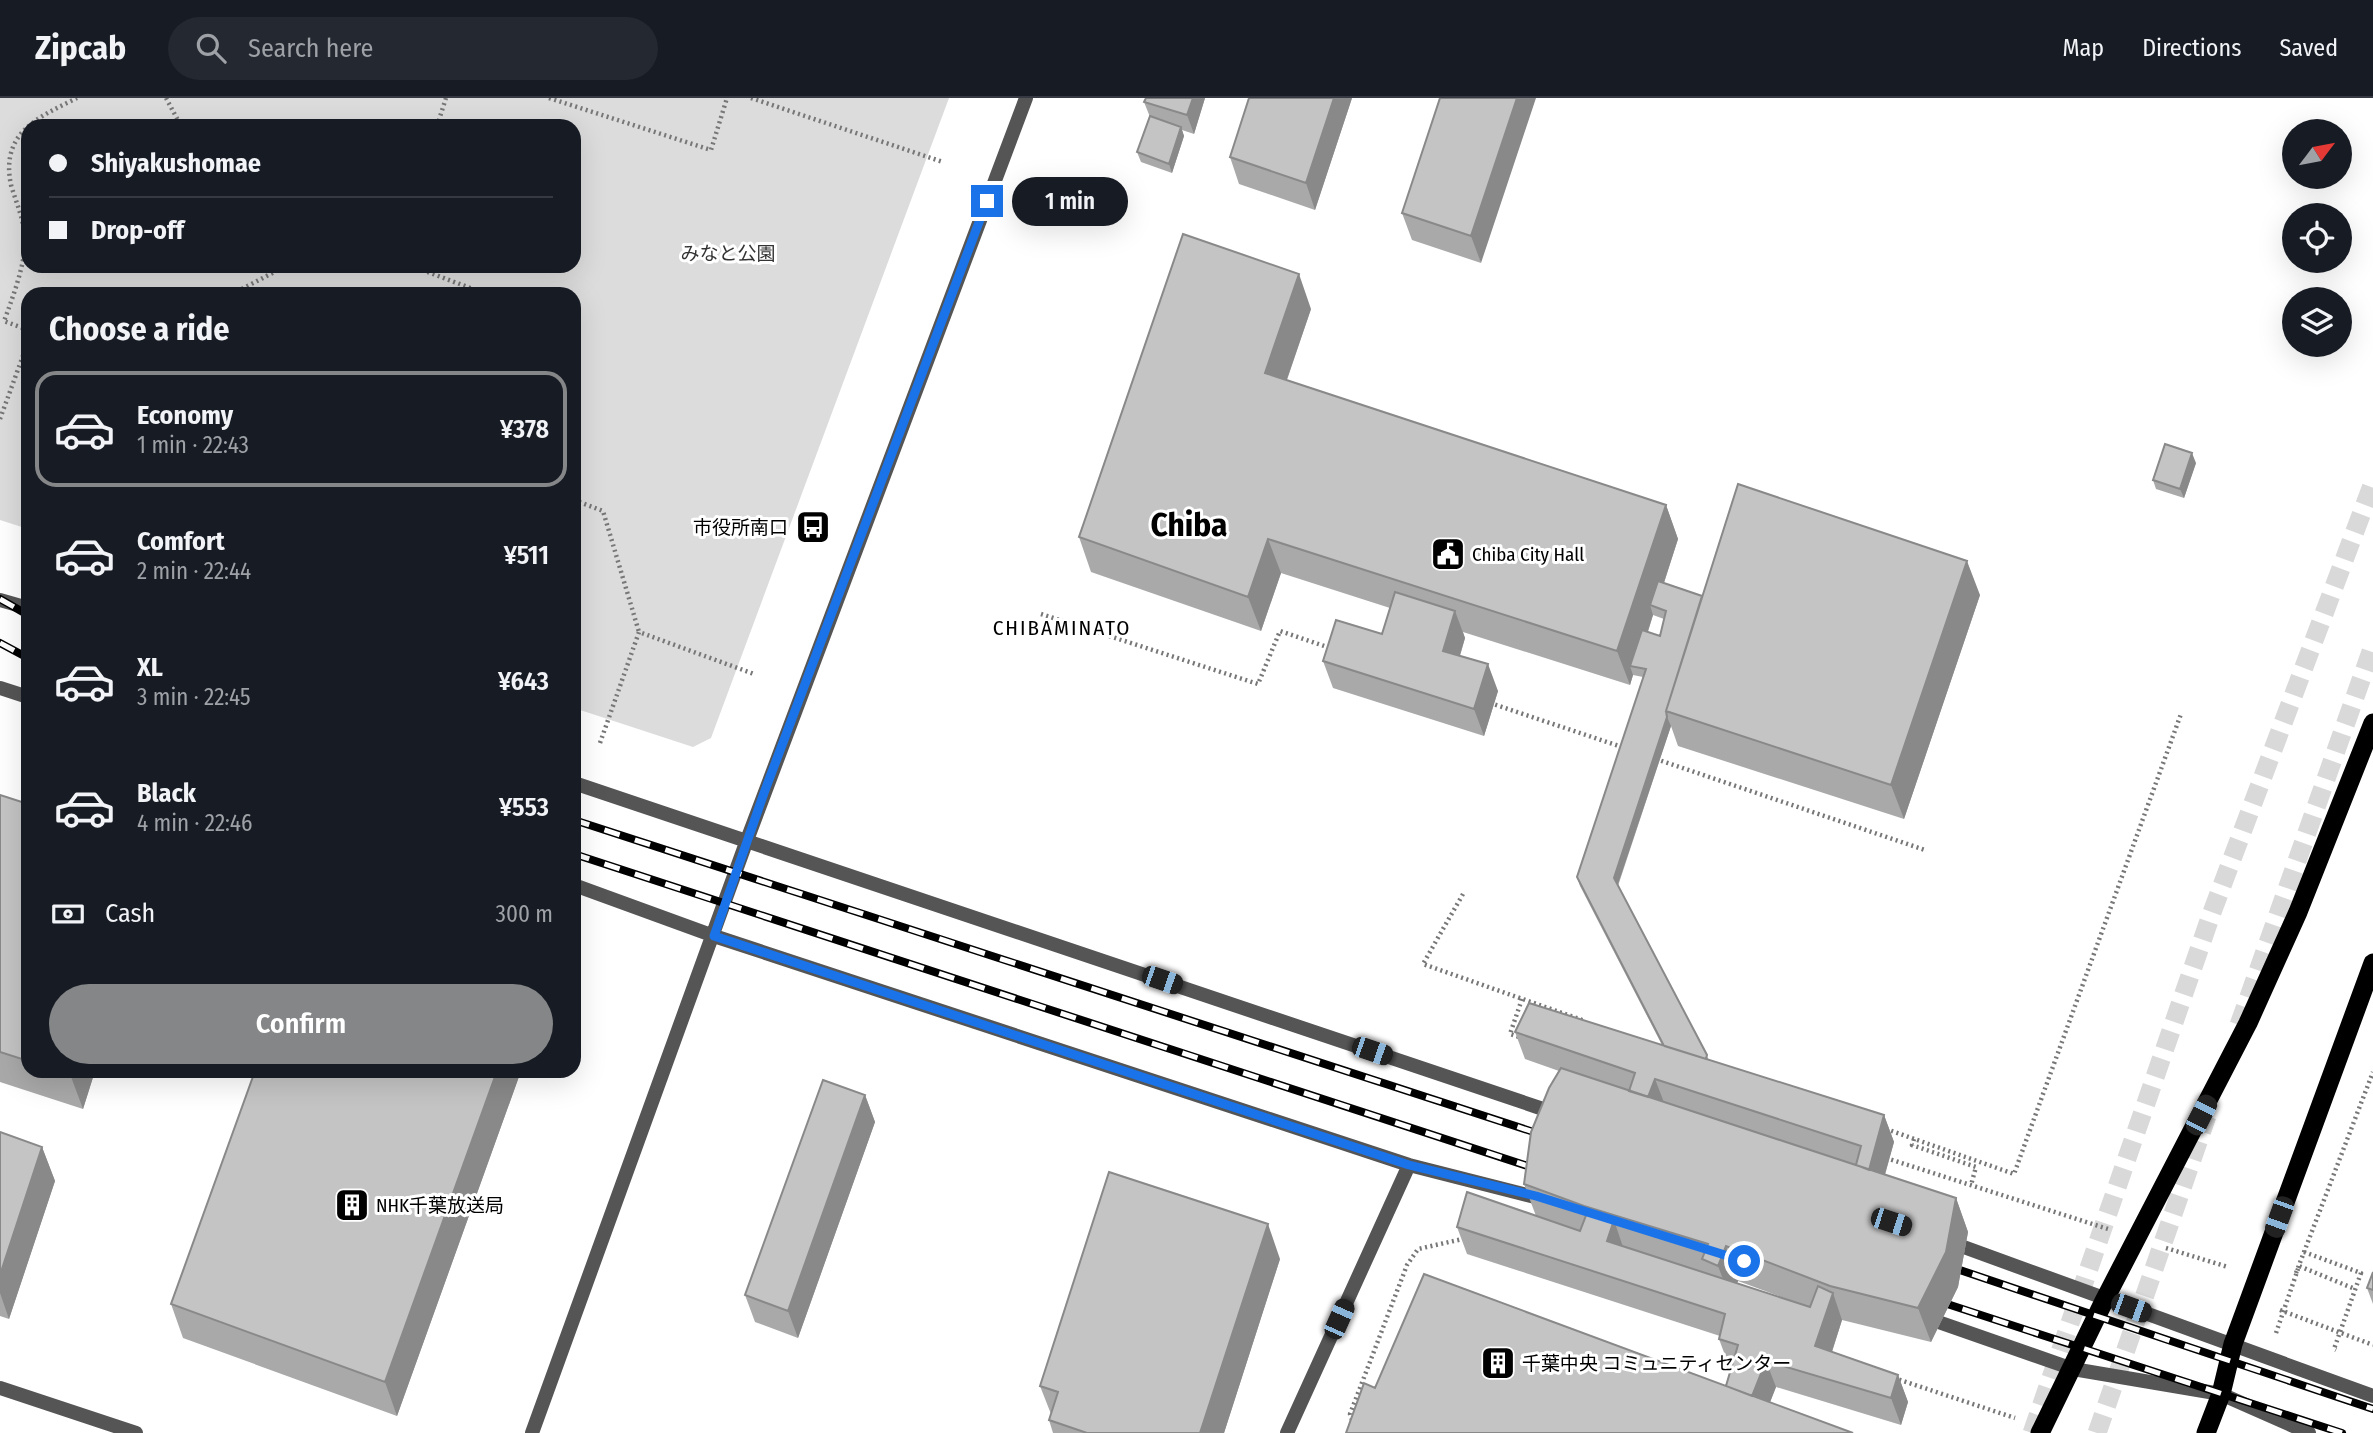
<!DOCTYPE html>
<meta charset="utf-8">
<style>
:root{--surface:#171b24;--page:#242831;--text:#f1f3f6;--muted:#9ea1a6;--line:#363941;--accent:#858687}
body{margin:0;font-family:"Fira Sans Condensed","Noto Sans JP",sans-serif;background:var(--page);color:var(--text);height:100vh;display:flex;flex-direction:column;font-size:26px;white-space:nowrap}
*{box-sizing:border-box;margin:0}
p{font-size:23px;color:var(--muted)}
.icon{flex:none;width:38px;height:38px;fill:none;stroke:currentColor;stroke-width:2;stroke-linecap:round;stroke-linejoin:round}
.map{position:relative;flex:1;overflow:hidden}
.drawer{position:absolute;left:21px;top:189px;width:560px;height:791px;display:flex;flex-direction:column;background:var(--surface);border-radius:21px;box-shadow:0 7px 28px #0002}
.drawer>*{flex:none}
.top-card{position:absolute;left:21px;top:21px;width:560px;height:154px;border-radius:21px;box-shadow:0 7px 28px #0002;display:grid;align-content:center;height:154px;padding:0 28px;background:var(--surface)}
.needle{width:46px;rotate:58deg}
.fabs{position:absolute;left:2282px;top:21px;display:grid;gap:14px}
.fabs a{display:grid;place-items:center;width:70px;height:70px;border-radius:50%;background:var(--surface);box-shadow:0 7px 28px #0002;font-size:35px}
.end{position:absolute;width:32px;height:32px;margin:-16px;border:9px solid #1a73e8;background:#fff;box-shadow:0 0 0 4px #fff}
.from{border-radius:50%}
.bubble{position:absolute;height:49px;border-radius:24px;background:var(--surface);box-shadow:0 7px 28px #0002;font-size:23px;font-weight:600;line-height:49px;text-align:center}
.car{position:absolute;width:21px;height:42px;margin:-21px -10px;border-radius:9px;box-shadow:0 0 5px 2px #0007;background:linear-gradient(#222 24%,#8ab4d8 0 40%,#222 0 76%,#8ab4d8 0 86%,#222 0)}
.top-card b{display:flex;align-items:center;gap:24px;height:66px;font-size:26px}
.top-card b+b{border-top:2px solid var(--line)}
.top-card i{width:18px;height:18px;background:var(--text)}
ul{padding:0;list-style:none}
li{display:flex;align-items:center;gap:21px;height:116px;margin:0 14px 10px;padding:0 14px;border:4px solid transparent;border-radius:21px}
li div{flex:1}
li b{display:block;font-size:26px}
li em{font-style:normal;font-weight:600}
li.active{border-color:var(--accent)}
li>.icon{width:63px;height:63px;stroke-width:1.5}
h2{padding:0 28px;font-size:32px;line-height:84px}
.pay{display:flex;align-items:center;gap:18px;height:77px;padding:0 28px;font-size:26px}
.pay p{margin-inline-start:auto}
.primary-button{display:flex;gap:14px;margin-top:auto;padding:14px 28px}
.primary-button a{flex:1;height:80px;border-radius:42px;background:var(--accent);color:#fff;font-size:28px;font-weight:600;line-height:80px;text-align:center}
header{display:flex;align-items:center;gap:42px;box-sizing:border-box;height:98px;padding:0 35px;background:var(--surface);border-bottom:2px solid var(--line)}
header strong{font-size:33px}
nav{display:flex;gap:38px;margin-inline-start:auto;font-size:24px}
.search{width:490px;height:63px;background:var(--page);display:flex;align-items:center;gap:18px;box-sizing:border-box;padding:0 24px;border-radius:38px;color:var(--muted);font-size:26px}
.map>svg:first-child{display:block}
.green{fill:#dcdcdc;fill-rule:evenodd}
.lines{fill:none;stroke-linecap:round;stroke-linejoin:round}
.trunk-tunnel{stroke:#d9d9d9;stroke-width:19;stroke-dasharray:19 10;stroke-linecap:butt}
.path{stroke:#777;stroke-width:4.5;stroke-dasharray:2 3.5;stroke-linecap:butt}
.tertiary{stroke:#555;stroke-width:14}
.trunk{stroke:#000;stroke-width:19}
.rail-casing{stroke:#000;stroke-width:8}
.rail{stroke:#fff;stroke-width:5;stroke-dasharray:16;stroke-linecap:butt}
.wall{fill:#a9a9a9;fill-rule:evenodd}
.shaded-wall{fill:#898989}
.building{fill:#c4c4c4;stroke:#898989;stroke-width:2}
.route{stroke:#1a73e8;stroke-width:9}
.labels{text-anchor:middle;dominant-baseline:central;stroke-width:6;stroke-linejoin:round;paint-order:stroke}
.park-label{font-size:19px;fill:#333;stroke:#fff}
.poi-label{font-size:19px;fill:#000;stroke:#fff;text-anchor:start}
.neighbourhood-label{font-size:21px;letter-spacing:2px;fill:#000;stroke:#fff}
.town-label{font-size:33px;font-weight:bold;fill:#000;stroke:#fff}
</style>
<header>
<strong>Zipcab</strong>
<div class="search"><svg class="icon" aria-label="search" viewBox="0 0 24 24"><circle cx="10" cy="10" r="6"/><path d="M15 15l6 6"/></svg>Search here</div>
<nav><a>Map</a><a>Directions</a><a>Saved</a></nav>
</header>
<div class="map">
<svg width="2373" height="1335" viewBox="0 0 2373 1335">
<rect width="100%" height="100%" fill="#fff"/>
<path class="green" d="M0,0h949l-238,640 -18,9 -119,-39v-414h-546v235l-28,-9zM574,28v140h-546v-140z"/>
<g class="lines">
<path class="trunk-tunnel" d="M2239,927l134,-379
M2032,1335l179,-518 162,-432
M2097,1335l110,-317"/>
<path class="path" d="M166,0l15,28
M549,0l162,52 16,-52
M751,0l192,64
M437,28l9,-28
M412,168l74,28
M232,196l54,-28
M28,232l-24,-9c8,-21 21,-57 21,-78 0,-21 -8,-38 -14,-58 -11,-53 28,-68 66,-87
M0,321l28,-77
M574,402l29,11 36,121
M1041,516l217,70 22,-53 53,18
M1490,605l135,45
M600,645l39,-111 115,42
M1656,661l269,91
M1463,796l-40,70 162,57
M1522,901l-12,35 12,4
M1886,1031l128,45 167,-460
M1914,1041l-2,6 64,22 -5,18
M1886,1060l222,71
M2166,1150l62,19
M2304,1154l57,21 -27,76 2,1
M2296,1175l77,-201
M2280,1212l93,35
M2276,1235l23,-67 56,23
M1894,1280l121,40
M1352,1322l-2,-6 57,-149 11,-16 49,-11"/>
<path class="tertiary" d="M0,502l28,8
M0,590l28,9
M574,685l984,331
M574,787l140,51 695,229 138,35
M1950,1144l423,154
M1924,1219l149,52 148,25 88,39
M0,1290l136,45
M532,1335l215,-593 279,-742
M1287,1335l122,-268"/>
<path class="trunk" d="M2040,1335l65,-134 143,-276 50,-111 75,-189
M2206,1335l15,-39 12,-50 140,-381"/>
<g class="rail-casing">
<path id="rail" d="M0,501l28,16
M0,545l28,15
M574,722l975,317
M574,756l969,317
M1942,1166l431,145
M1932,1201l410,134"/>
</g>
<use href="#rail" class="rail"/>
</g>
<path class="wall" d="M1205,0l-11,36 -12,-4 2,6 -12,37 -31,-11 -4,-10 13,-35 -6,-15z
M1352,0l-37,112 -76,-26 -9,-27z
M1440,0l41,165 -69,-23 -10,-27z
M1311,211l-24,71 379,125 12,34 -14,44 38,13 278,-1 -76,224 -226,-73 -7,-20 -53,160 91,174 175,55 10,27 -9,33 71,23 12,34 -10,55 -27,55 -89,-22 -10,32 66,23 10,27 -7,23 -125,-38 -6,15 -395,-14 351,-2 6,-19 -3,-1 -10,-27 1,-3 -253,-82 -10,-27 79,-11 -12,-32 35,-113 -34,-12 -10,-27 147,13 -82,-159 -3,-9 66,-200 -10,-2 -3,10 -167,-53 2,6 -5,18 38,35 -14,45 -151,-48 -10,-27 59,-27 8,-26 -109,-35 -20,58 -170,-59 -12,-35zM1653,517l11,4 -4,17 -12,-4zM1738,1183l57,21 -58,-19z
M2196,365l-12,35 -28,-9 -3,-9z
M0,697l28,9v267h67l-12,38 -83,-27z
M255,973h266l-124,345 -214,-78 -12,-34z
M865,997l10,27 -77,216 -43,-16 -10,-27z
M0,1034l42,15 13,34 -46,138 -9,-3z
M1280,1161l-56,174h-171l-4,-13 2,-6 -11,-28z
M2373,1174v32l-6,-16z"/>
<path class="shaded-wall" d="M1193,0h12l-11,36 -7,-19z
M1334,0h18l-37,112 -9,-27z
M1517,0h19l-55,165 -10,-27z
M1181,29l3,9 -12,37 -3,-9z
M1299,176l12,35 -34,99 -12,-35z
M2192,355l4,10 -12,35 -4,-9z
M1666,407l12,34 -22,68 -6,-2 3,10 -17,52 -6,-1 3,9 -3,10 -13,-34z
M1268,441l13,34 -20,58 -13,-34z
M1967,463l13,34 -76,224 -13,-34z
M1455,513l10,27 -12,40 -10,-27z
M1488,566l10,27 -14,45 -10,-27z
M1667,619l4,9 -54,161 -3,-9z
M72,973h23l-12,38 -13,-35z
M497,973h24l-124,345 -12,-34z
M1655,981l10,26 -19,-2z
M865,997l10,27 -77,216 -10,-27z
M1884,1017l10,27 -17,60 -10,-27z
M42,1049l13,34 -46,138 -9,-26v-18z
M1956,1100l12,34 -10,55 -27,55 -13,-34z
M1614,1122l9,27 -16,-6z
M1268,1126l12,35 -56,174h-24z
M1726,1148l12,35 -7,19 -13,-34z
M1833,1195l9,27 -17,53 -10,-27z
M1766,1263l10,26 -16,41 -10,-27z
M1898,1277l10,27 -7,23 -10,-27z"/>
<path class="building" d="M1146,0h47l-6,17 -43,-13z
M1249,0h85l-28,85 -76,-26z
M1440,0h77l-46,138 -69,-23z
M1150,18l31,11 -12,37 -32,-12z
M1183,136l116,40 -34,99 401,132 -49,146 -349,-112 -20,58 -169,-60z
M2165,346l27,9 -12,36 -27,-9z
M1738,386l229,77 -76,224 -225,-74z
M1658,483l44,15 -36,115 1,6 -53,161 93,177 -1,4 -42,-13 -87,-169 69,-208 -16,-3 12,-36 18,6 6,-25 -16,-6z
M1395,494l60,19 -12,40 45,13 -14,45 -151,-48 13,-41 46,14z
M0,697l28,9v257l-28,-9z
M1529,905l355,112 -15,55 -13,-5 5,-19 -206,-67 -7,18 -19,-6 6,-18 -120,-41z
M1561,970l395,130 -10,54 -28,56 -88,-22 -104,-40 -8,20 -16,-7 6,-15 -124,-38 -60,-22 7,-52 18,-44z
M60,973h12l-2,3z
M255,973h242l-112,311 -214,-78z
M823,982l42,15 -77,216 -43,-16z
M0,1034l42,15 -42,128z
M1109,1074l159,52 -68,209h-113l-38,-13 9,-28 -18,-6z
M1467,1094l113,39 7,-18 27,7 -7,21 203,66 8,-21 15,7 -18,53 83,29 -7,23 -125,-37 -14,35 -26,-10 12,-41 -19,-6 6,-25 -268,-87z
M2373,1174v18l-6,-2z
M1424,1176l429,159h-507l18,-50 11,5z"/>
<g class="lines">
<path class="route" d="M987,103l-223,592 -50,143 695,229 127,31 208,65"/>
</g>
<defs>
<g id="bus-square" transform="scale(1.75)"><rect x="-9" y="-9" width="18" height="18" rx="4" fill="#000" stroke="#fff"/><path d="M-5-6H5V4H4V6H2V4H-2V6H-4V4H-5ZM-3.5-4V0h7V-4ZM-3.5 1.2v1.5H-2V1.2ZM2 1.2v1.5H3.5V1.2Z" fill="#fff"/></g>
<g id="civic-square" transform="scale(1.75)"><rect x="-9" y="-9" width="18" height="18" rx="4" fill="#000" stroke="#fff"/><path d="M-.6-6.5H3V-4.5H.6V-3L4-1V1h2V6H-6V1h2V-1L-.6-3ZM-1.2 2.5V6h2.4V2.5Z" fill="#fff"/></g>
<g id="building-square" transform="scale(1.75)"><rect x="-9" y="-9" width="18" height="18" rx="4" fill="#000" stroke="#fff"/><path d="M-4-6H4V6H1V3H-1V6H-4ZM-2.5-4.3h1.7v1.8h-1.7ZM.8-4.3h1.7v1.8H.8ZM-2.5-1h1.7V.8h-1.7ZM.8-1h1.7V.8H.8Z" fill="#fff"/></g>
</defs>
<g fill-rule="evenodd">
<use href="#bus-square" x="813" y="429"/>
<use href="#civic-square" x="1448" y="456"/>
<use href="#building-square" x="352" y="1107"/>
<use href="#building-square" x="1498" y="1265"/>
</g>
<g class="labels">
<g class="park-label">
<text x="728" y="155">みなと公園</text>
</g>
<g class="poi-label">
<text x="788" y="429" text-anchor="end">市役所南口</text>
<text x="1472" y="456">Chiba City Hall</text>
<text x="376" y="1107">NHK千葉放送局</text>
<text x="1522" y="1265">千葉中央 コミュニティセンター</text>
</g>
<g class="neighbourhood-label">
<text x="1062" y="530">CHIBAMINATO</text>
</g>
<g class="town-label">
<text x="1189" y="427">Chiba</text>
</g>
</g>
</svg>
<div class="fabs">
<a><svg class="needle" viewBox="-14 -14 28 28"><path d="M0-13l5 13h-10z" fill="#e53935"/><path d="M0 13l5-13h-10z" fill="#9ea1a6"/></svg></a>
<a><svg class="icon" aria-label="locate" viewBox="0 0 24 24"><circle cx="12" cy="12" r="6"/><path d="M12 2v4M12 18v4M2 12h4M18 12h4"/></svg></a>
<a><svg class="icon" aria-label="layers" viewBox="0 0 24 24"><path d="M12 4l9 5-9 5-9-5zM3 14l9 5 9-5"/></svg></a>
</div>
<i class="end from" style="left:1744px;top:1163px"></i>
<i class="end" style="left:987px;top:103px"></i>
<div class="bubble" style="left:1012px;top:79px;width:116px">1 min</div>
<i class="car" style="left:1162px;top:882px;rotate:109deg"></i>
<i class="car" style="left:1372px;top:953px;rotate:109deg"></i>
<i class="car" style="left:2201px;top:1017px;rotate:27deg"></i>
<i class="car" style="left:2279px;top:1119px;rotate:200deg"></i>
<i class="car" style="left:1891px;top:1124px;rotate:108deg"></i>
<i class="car" style="left:2131px;top:1210px;rotate:110deg"></i>
<i class="car" style="left:1339px;top:1221px;rotate:24deg"></i>
<div class="top-card">
<b><i class="from"></i>Shiyakushomae</b>
<b><i></i>Drop-off</b>
</div>
<section class="drawer">
<h2>Choose a ride</h2>
<ul>
<li class="active"><svg class="icon" aria-label="car" viewBox="0 0 24 24"><path d="M5 17H2v-5l4-1 3-4h7l3 4 3 1v5h-3M9 17h6M6 11h13"/><circle cx="7" cy="17" r="2"/><circle cx="17" cy="17" r="2"/></svg><div><b>Economy</b><p>1 min · 22:43</p></div><em>¥378</em></li>
<li><svg class="icon" aria-label="car" viewBox="0 0 24 24"><path d="M5 17H2v-5l4-1 3-4h7l3 4 3 1v5h-3M9 17h6M6 11h13"/><circle cx="7" cy="17" r="2"/><circle cx="17" cy="17" r="2"/></svg><div><b>Comfort</b><p>2 min · 22:44</p></div><em>¥511</em></li>
<li><svg class="icon" aria-label="car" viewBox="0 0 24 24"><path d="M5 17H2v-5l4-1 3-4h7l3 4 3 1v5h-3M9 17h6M6 11h13"/><circle cx="7" cy="17" r="2"/><circle cx="17" cy="17" r="2"/></svg><div><b>XL</b><p>3 min · 22:45</p></div><em>¥643</em></li>
<li><svg class="icon" aria-label="car" viewBox="0 0 24 24"><path d="M5 17H2v-5l4-1 3-4h7l3 4 3 1v5h-3M9 17h6M6 11h13"/><circle cx="7" cy="17" r="2"/><circle cx="17" cy="17" r="2"/></svg><div><b>Black</b><p>4 min · 22:46</p></div><em>¥553</em></li>
</ul>
<div class="pay"><svg class="icon" aria-label="cash" viewBox="0 0 24 24"><path d="M3 7h18v10H3z"/><circle cx="12" cy="12" r="2"/></svg>Cash<p>300 m</p></div>
<div class="primary-button"><a>Confirm</a></div>
</section>
</div>
